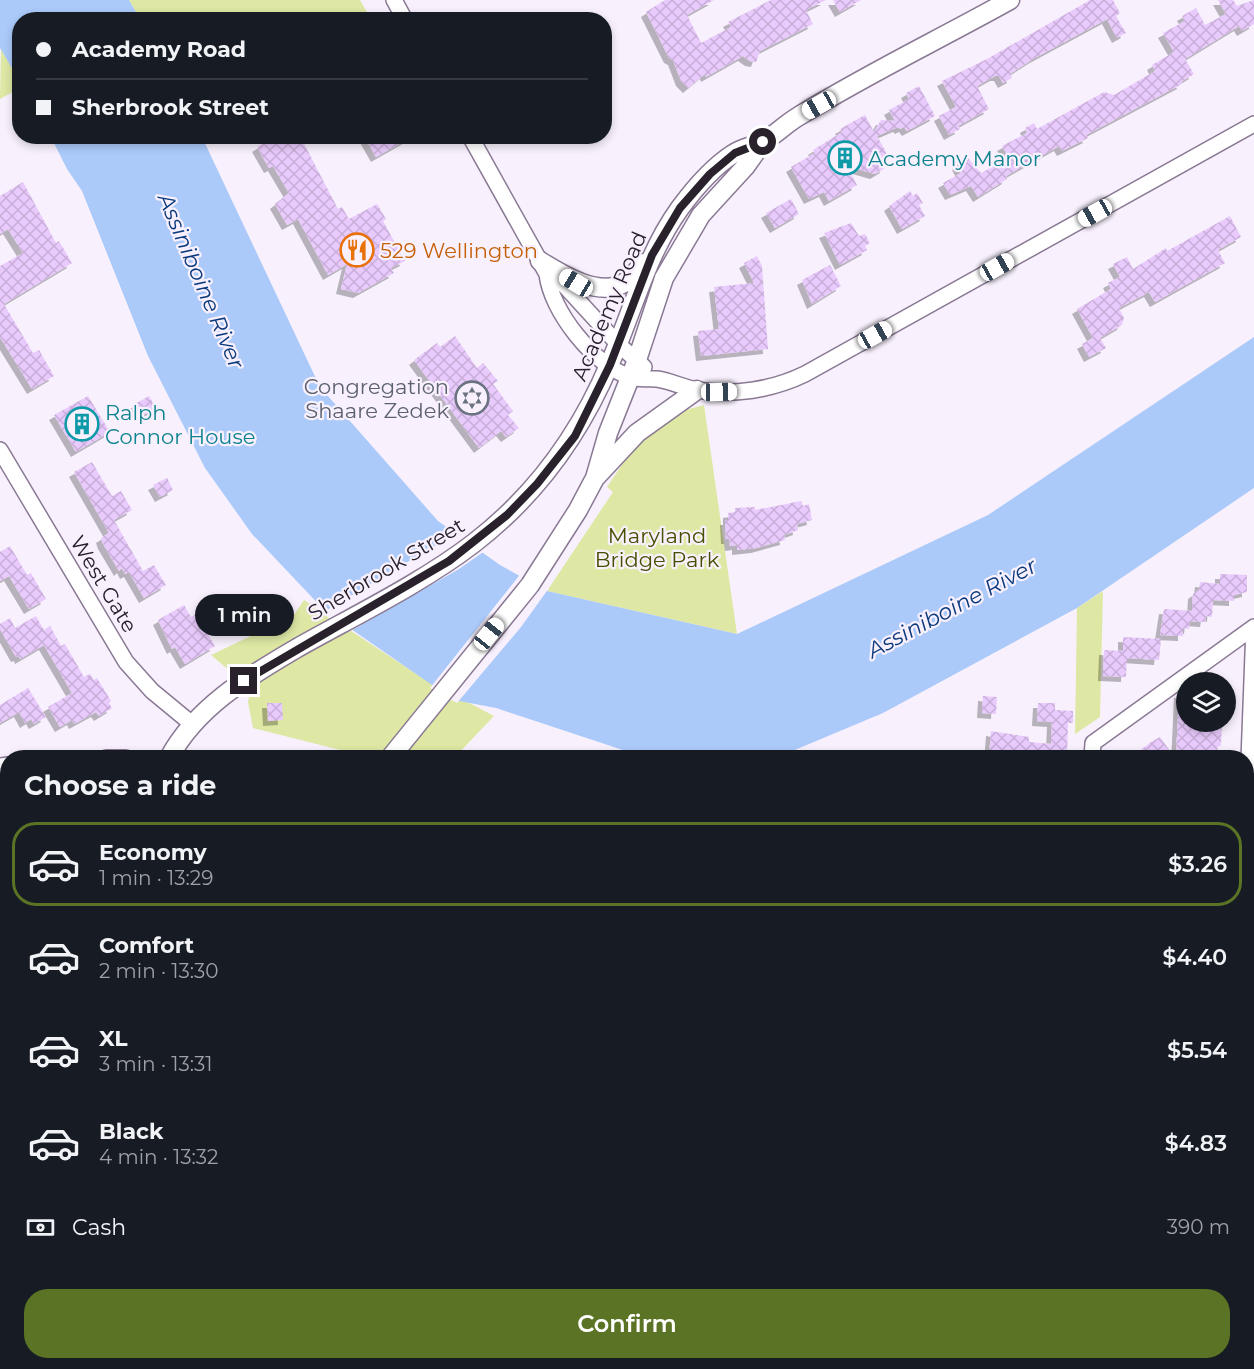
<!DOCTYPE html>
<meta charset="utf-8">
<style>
:root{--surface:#171b24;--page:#20242c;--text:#f1f3f6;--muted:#9ea1a6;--line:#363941;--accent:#5b7324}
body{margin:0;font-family:Montserrat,sans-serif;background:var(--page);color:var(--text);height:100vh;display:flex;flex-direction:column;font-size:22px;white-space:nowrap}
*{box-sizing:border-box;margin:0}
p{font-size:20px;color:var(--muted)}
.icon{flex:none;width:33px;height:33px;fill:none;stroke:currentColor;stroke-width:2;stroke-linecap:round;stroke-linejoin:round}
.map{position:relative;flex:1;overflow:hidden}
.sheet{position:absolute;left:0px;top:750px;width:1254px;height:620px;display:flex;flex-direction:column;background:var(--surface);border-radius:24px 24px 0 0;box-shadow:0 3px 9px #0003}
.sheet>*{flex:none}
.hud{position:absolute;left:12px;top:12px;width:600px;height:132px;border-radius:24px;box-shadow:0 3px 9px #0003;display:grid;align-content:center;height:132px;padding:0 24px;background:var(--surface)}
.controls{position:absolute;left:1176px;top:672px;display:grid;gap:12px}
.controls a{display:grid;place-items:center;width:60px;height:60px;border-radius:50%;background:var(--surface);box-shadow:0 3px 9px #0003;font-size:30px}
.end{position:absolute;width:27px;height:27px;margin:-14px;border:8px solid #29222d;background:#fff;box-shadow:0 0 0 3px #fff}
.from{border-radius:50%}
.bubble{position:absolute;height:42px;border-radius:21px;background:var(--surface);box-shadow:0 3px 9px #0003;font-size:20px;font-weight:600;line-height:42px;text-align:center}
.car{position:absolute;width:18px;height:36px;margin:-18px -9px;border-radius:8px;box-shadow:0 0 4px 2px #0007;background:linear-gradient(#fff 24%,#345 0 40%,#fff 0 76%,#345 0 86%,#fff 0)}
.hud b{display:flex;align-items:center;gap:21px;height:57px;font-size:22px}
.hud b+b{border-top:2px solid var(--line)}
.hud i{width:15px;height:15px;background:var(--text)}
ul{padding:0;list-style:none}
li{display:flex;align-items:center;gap:18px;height:84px;margin:0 12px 9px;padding:0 12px;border:3px solid transparent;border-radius:24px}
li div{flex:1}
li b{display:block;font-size:22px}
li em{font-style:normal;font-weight:600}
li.current{border-color:var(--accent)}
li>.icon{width:54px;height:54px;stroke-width:1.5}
h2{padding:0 24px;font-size:27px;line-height:72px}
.pay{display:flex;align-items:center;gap:15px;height:66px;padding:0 24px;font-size:22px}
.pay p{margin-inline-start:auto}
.button{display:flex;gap:12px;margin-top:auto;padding:12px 24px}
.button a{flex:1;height:69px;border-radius:24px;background:var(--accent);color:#fff;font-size:24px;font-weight:600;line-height:69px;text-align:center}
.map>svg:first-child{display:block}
.green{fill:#dee8a4}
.water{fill:#abcafa}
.pier{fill:#f8f1fd}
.building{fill:url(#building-cross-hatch);filter:url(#shadow)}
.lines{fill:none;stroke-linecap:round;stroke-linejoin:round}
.minor-casing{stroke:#8a7994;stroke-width:18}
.major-casing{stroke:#8a7994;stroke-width:21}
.minor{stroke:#fff;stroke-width:15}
.major{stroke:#fff;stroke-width:18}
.route{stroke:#29222d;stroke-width:8}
.labels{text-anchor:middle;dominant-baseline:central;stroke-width:4.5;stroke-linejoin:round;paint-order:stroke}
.culture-label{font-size:21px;fill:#0d838f;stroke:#f8f1fd;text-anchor:start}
.food-label{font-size:21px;fill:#c56008;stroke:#f8f1fd;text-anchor:start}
.street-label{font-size:21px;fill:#29222d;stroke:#f8f1fd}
.worship-label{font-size:21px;fill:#5b616d;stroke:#f8f1fd;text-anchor:end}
.park-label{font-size:21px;fill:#484e00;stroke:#f8f1fd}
.water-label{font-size:22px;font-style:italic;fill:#0b3a7d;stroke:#f8f1fd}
</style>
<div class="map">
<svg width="1254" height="1369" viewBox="0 0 1254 1369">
<defs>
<pattern id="building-cross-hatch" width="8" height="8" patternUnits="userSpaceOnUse" patternTransform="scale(1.5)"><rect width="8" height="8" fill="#e9cafc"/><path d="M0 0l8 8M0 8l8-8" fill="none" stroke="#c8add8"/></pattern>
<filter id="shadow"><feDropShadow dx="-5" dy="5" stdDeviation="0" flood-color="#0004"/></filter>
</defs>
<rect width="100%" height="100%" fill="#f8f1fd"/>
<path class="green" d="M129,0h231l11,19h-231z
M1,49l18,31 1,8 -20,11z
M704,405l33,229 -190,-43 66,-99 -6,-5 28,-42 39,-32z
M1103,591l-3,126 -25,17 2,-126z
M304,600l120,79 70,37 -39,41h-92l-3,-2 -107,-27 -5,-26 3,-13 -40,-34 82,-39z"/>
<path class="water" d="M0,0h129l11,19 -120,1 -1,60 -19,-32z
M51,137h151l118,250 118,134 62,44 47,26 190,43 251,-119 266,-178v151l-177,120 -194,105 -105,44h-134l-148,-49 -37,-7 -27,-16 -107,-74 -73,-77 -47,-66 -57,-112 -66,-165 -15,-22z"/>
<path class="pier" d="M458,532l28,18 -27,19 -110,63 -27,-19z
M522,572l27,16 -28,39 -64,76 -27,-15z"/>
<path class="building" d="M665,0h49l-27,15 14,28 30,-16 -3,-5 43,-22h55l-20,10 7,14 -53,27 -4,11 -6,-1 -7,-5 -37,21 -1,-3 -17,14 -7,-7 -8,-21 -4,-2 -23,-46z
M833,0h28l-21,12z
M1090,0h23l7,13 -4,3 10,17 -9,5 -10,-19 -74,40 -23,15 2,4 -9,5 -4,-7h-4l-18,10 12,23 -31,17 2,3 -11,6 -10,-19 17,-9 -14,-26 45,-22z
M1218,0h15l4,6 17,-6v24l-12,7 -3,-5 -54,33 9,15 -13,8 1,2 -96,51 2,3 -26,13 -3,-5 -53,30 1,3 -29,18 -7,-11 -21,9 -7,-12 18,-10 -4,-8 11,-7 13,15 28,-15 -7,-12 25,-13 -2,-5 9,-5 3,6 67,-37 10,3 41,-24 -3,-6 22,-13 -11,-19 22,-12 -3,-5 14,-8 9,17 21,-11z
M919,86l16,30 -28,15 -3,-4 -4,2 -2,-2 -21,9 11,20 -8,4 5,8 -10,6 -28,-8 10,19 -28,16 -5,-9 -15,7 -18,-32 24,-14 -2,-3 29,-18 -2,-3 25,-14 9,17 7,-12 14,1 -6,-11 20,-11 -3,-6z
M275,136h25l38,73 4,-2 7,12 28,-15 9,15 -3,2 22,40 -14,7 3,5 -36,20 -17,-4 6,-25 -19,11 -30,-56 -11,6 -12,-21 14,-11 -16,-27 -4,2 -12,-21z
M364,136h49l-37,21z
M23,182l33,61 3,-2 13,22 -68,41 29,49 6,-3 15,26 -22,13 -32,-52v-71l23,-13 -15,-24 -8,5v-38z
M910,191l3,5 4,-3 6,10 -4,2 6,11 -23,13 -13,-23z
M791,199l8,15 -24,14 -9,-15z
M1230,216l11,21 -23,13 7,13 -70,39 -6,-10 -30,16 5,10 -2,7 -22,13 6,10 -17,9 -7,-13 11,-6 -16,-29 34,-20 -3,-6 12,-6 -7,-13 14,-7 6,12 33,-21 1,3z
M851,223l8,13 6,-2 5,9 -5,3 2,4 -27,15 -16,-32z
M757,256l5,10 6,83 -67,7 -3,-25 21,-2 -5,-42 40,-4 -10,-20z
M830,265l11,21 -29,18 -10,-24z
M455,336l22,32 6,-5 15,18 -5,3 20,27 -5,4 11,13 -13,9 -5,-6 -22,17 -65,-88 23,-17 3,4z
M88,396l22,36 -34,20 -22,-37z
M149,396l7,12 -16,9 -7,-12z
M92,462l20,34 9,-5 11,19 -18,10 29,51 11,-6 12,20 -22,13 -15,-26 -4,2 -3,-6 -3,3 -16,-27 -2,-6 8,-5 -35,-61z
M167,478l6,12 -13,7 -7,-12z
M801,501l2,5 6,-2 3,16 -15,4 1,6 -14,5 1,5 -29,8 -19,2v-5l-7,1 -1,-7h-3l-1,-19h3v-7l7,-1v-4l20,-1v3z
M10,546l17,29 4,-2 15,26 -17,10 -20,-33 -9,5v-29z
M1220,574l27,1v17l-13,3v6l-21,-1 -1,17 -6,-1 -1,6 -15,-1 -1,8 -6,-1v8l-23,-1 4,-26 28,2 1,-17 6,-4 1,-8 20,2z
M184,605l7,12 5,-3 19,32 -30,18 -10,-17 -3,2 -3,-6 -11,-23z
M36,616l8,14 6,-4 11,20 4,-2 19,33 6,-3 4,6 3,-2 14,23 -2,2 3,5 -13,8 -3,-4 -22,12 -2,-4 -12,7 -12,-20 24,-14 -28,-48 -24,14 -1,-3 -3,1 -16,-28v-5l10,-6 5,10z
M1123,637l38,2 -2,21 -32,-2 -1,19 -23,-1 1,-26 19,1z
M28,688l18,29 -12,7 -3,-5 -6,4 -6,-11 -19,11v-18z
M1179,693h7v29h36l-1,24h-3l-2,12h-40z
M983,696l14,1 -1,17 -14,-1z
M267,703h15l1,17 -15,1z
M1038,703h17v7l18,1v12h-5l-1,35h-78l2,-27 38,6v5l22,2 1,-22 -15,-1z
M1160,737l15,21h-45l21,-16z"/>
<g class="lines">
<g class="minor-casing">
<path id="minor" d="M394,0l11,20
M470,136l77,138c4,37 46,90 83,103 8,3 19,1 27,2 14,2 27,9 40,11 36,6 75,0 108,-16l449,-250
M547,274l17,11 54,59 26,23
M0,450l126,212 26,29 40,33
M106,758h20
M1092,758l1,-15 161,-116
M0,766l8,-1
M1246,839l8,-212
M0,1045h8
M1246,1329l8,-2
M742,1369l1,-7
M902,1369l1,-7
M1062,1369l1,-7
M1166,1369l14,-7
M1219,1369l1,-7"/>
</g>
<g class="major-casing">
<path id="major" d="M540,261c21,13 59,37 84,22 7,-4 14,-14 20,-20
M596,477l41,-44 60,-43
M169,758c28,-52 79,-81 128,-110 57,-32 125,-65 177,-105 61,-47 106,-109 136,-180 23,-52 36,-108 70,-155 14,-19 33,-41 53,-54 10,-7 23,-8 33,-14 11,-7 21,-17 33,-24 68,-42 141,-77 211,-116
M390,758l140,-173 48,-75 17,-32 13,-45 29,-73 27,-82 37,-63 44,-48 18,-25
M124,1369v-7
M328,1369v-7"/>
</g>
<use href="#minor" class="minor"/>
<use href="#major" class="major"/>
</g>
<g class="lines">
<path class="route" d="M244,681l205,-120 58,-46 30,-31 38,-48 35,-71 42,-110 28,-47 30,-34 25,-21 28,-11"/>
</g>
<defs>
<g id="building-ring" transform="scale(1.725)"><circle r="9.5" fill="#f8f1fd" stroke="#0f9aa8" stroke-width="1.5"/><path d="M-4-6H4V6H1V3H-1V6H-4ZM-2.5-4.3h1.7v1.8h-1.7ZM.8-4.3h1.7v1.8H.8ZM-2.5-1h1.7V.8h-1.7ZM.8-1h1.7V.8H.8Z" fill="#0f9aa8"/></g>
<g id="restaurant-ring" transform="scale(1.725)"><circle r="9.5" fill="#f8f1fd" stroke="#e8710a" stroke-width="1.5"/><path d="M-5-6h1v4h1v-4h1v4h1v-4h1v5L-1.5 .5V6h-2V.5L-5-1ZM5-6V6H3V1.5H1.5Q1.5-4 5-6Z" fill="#e8710a"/></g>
<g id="synagogue-ring" transform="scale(1.725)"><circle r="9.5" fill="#f8f1fd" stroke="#6b7280" stroke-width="1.5"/><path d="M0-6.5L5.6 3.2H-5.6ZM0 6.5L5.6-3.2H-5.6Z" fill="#6b7280"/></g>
</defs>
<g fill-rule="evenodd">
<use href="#building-ring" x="845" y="158"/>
<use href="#restaurant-ring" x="357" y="250"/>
<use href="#synagogue-ring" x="472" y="398"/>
<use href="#building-ring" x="82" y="424"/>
</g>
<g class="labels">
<g class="culture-label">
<text x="868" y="158">Academy Manor</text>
<text x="105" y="412">Ralph<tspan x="105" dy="24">Connor House</tspan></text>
</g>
<g class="food-label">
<text x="380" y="250">529 Wellington</text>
</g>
<g class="street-label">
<text transform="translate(609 306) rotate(-67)">Academy Road</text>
<text transform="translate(386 569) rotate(-31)">Sherbrook Street</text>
<text transform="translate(104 584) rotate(59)">West Gate</text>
</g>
<g class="worship-label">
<text x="449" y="386">Congregation<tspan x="449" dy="24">Shaare Zedek</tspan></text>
</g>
<g class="park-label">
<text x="657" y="535">Maryland<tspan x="657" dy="24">Bridge Park</tspan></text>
</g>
<g class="water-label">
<text transform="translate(201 281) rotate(67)">Assiniboine River</text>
<text transform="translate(952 608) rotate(-28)">Assiniboine River</text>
</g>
</g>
</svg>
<div class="controls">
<a><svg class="icon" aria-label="layers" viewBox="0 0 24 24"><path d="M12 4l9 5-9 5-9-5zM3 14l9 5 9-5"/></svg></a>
</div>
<i class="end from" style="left:763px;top:142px"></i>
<i class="end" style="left:244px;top:681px"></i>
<div class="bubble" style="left:195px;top:594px;width:99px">1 min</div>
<i class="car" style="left:819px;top:105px;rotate:241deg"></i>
<i class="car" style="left:1095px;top:213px;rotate:241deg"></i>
<i class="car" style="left:997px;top:267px;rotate:61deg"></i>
<i class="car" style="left:576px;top:283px;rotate:301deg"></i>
<i class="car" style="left:875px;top:335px;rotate:61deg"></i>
<i class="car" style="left:719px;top:392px;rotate:89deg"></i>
<i class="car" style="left:489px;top:634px;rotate:39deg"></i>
<div class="hud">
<b><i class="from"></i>Academy Road</b>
<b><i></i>Sherbrook Street</b>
</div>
<section class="sheet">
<h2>Choose a ride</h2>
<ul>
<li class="current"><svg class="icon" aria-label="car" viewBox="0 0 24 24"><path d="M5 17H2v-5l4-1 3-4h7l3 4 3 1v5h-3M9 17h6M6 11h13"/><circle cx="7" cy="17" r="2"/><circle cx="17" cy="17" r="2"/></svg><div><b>Economy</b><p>1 min · 13:29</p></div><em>$3.26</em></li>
<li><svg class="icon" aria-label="car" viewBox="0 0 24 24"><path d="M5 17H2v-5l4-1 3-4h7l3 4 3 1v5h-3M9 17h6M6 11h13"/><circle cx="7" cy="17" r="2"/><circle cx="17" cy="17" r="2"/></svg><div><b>Comfort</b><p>2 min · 13:30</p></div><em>$4.40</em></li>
<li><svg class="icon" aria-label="car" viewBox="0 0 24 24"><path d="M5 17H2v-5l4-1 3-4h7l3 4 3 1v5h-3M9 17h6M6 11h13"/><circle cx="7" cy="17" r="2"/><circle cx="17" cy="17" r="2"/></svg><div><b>XL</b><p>3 min · 13:31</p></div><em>$5.54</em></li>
<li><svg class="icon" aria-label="car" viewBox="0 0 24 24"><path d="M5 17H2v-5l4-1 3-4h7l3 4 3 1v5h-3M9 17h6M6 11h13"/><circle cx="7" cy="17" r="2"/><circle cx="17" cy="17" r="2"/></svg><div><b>Black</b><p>4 min · 13:32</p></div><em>$4.83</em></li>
</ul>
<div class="pay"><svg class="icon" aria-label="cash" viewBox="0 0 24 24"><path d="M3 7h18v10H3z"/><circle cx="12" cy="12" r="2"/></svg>Cash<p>390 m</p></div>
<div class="button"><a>Confirm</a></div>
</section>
</div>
